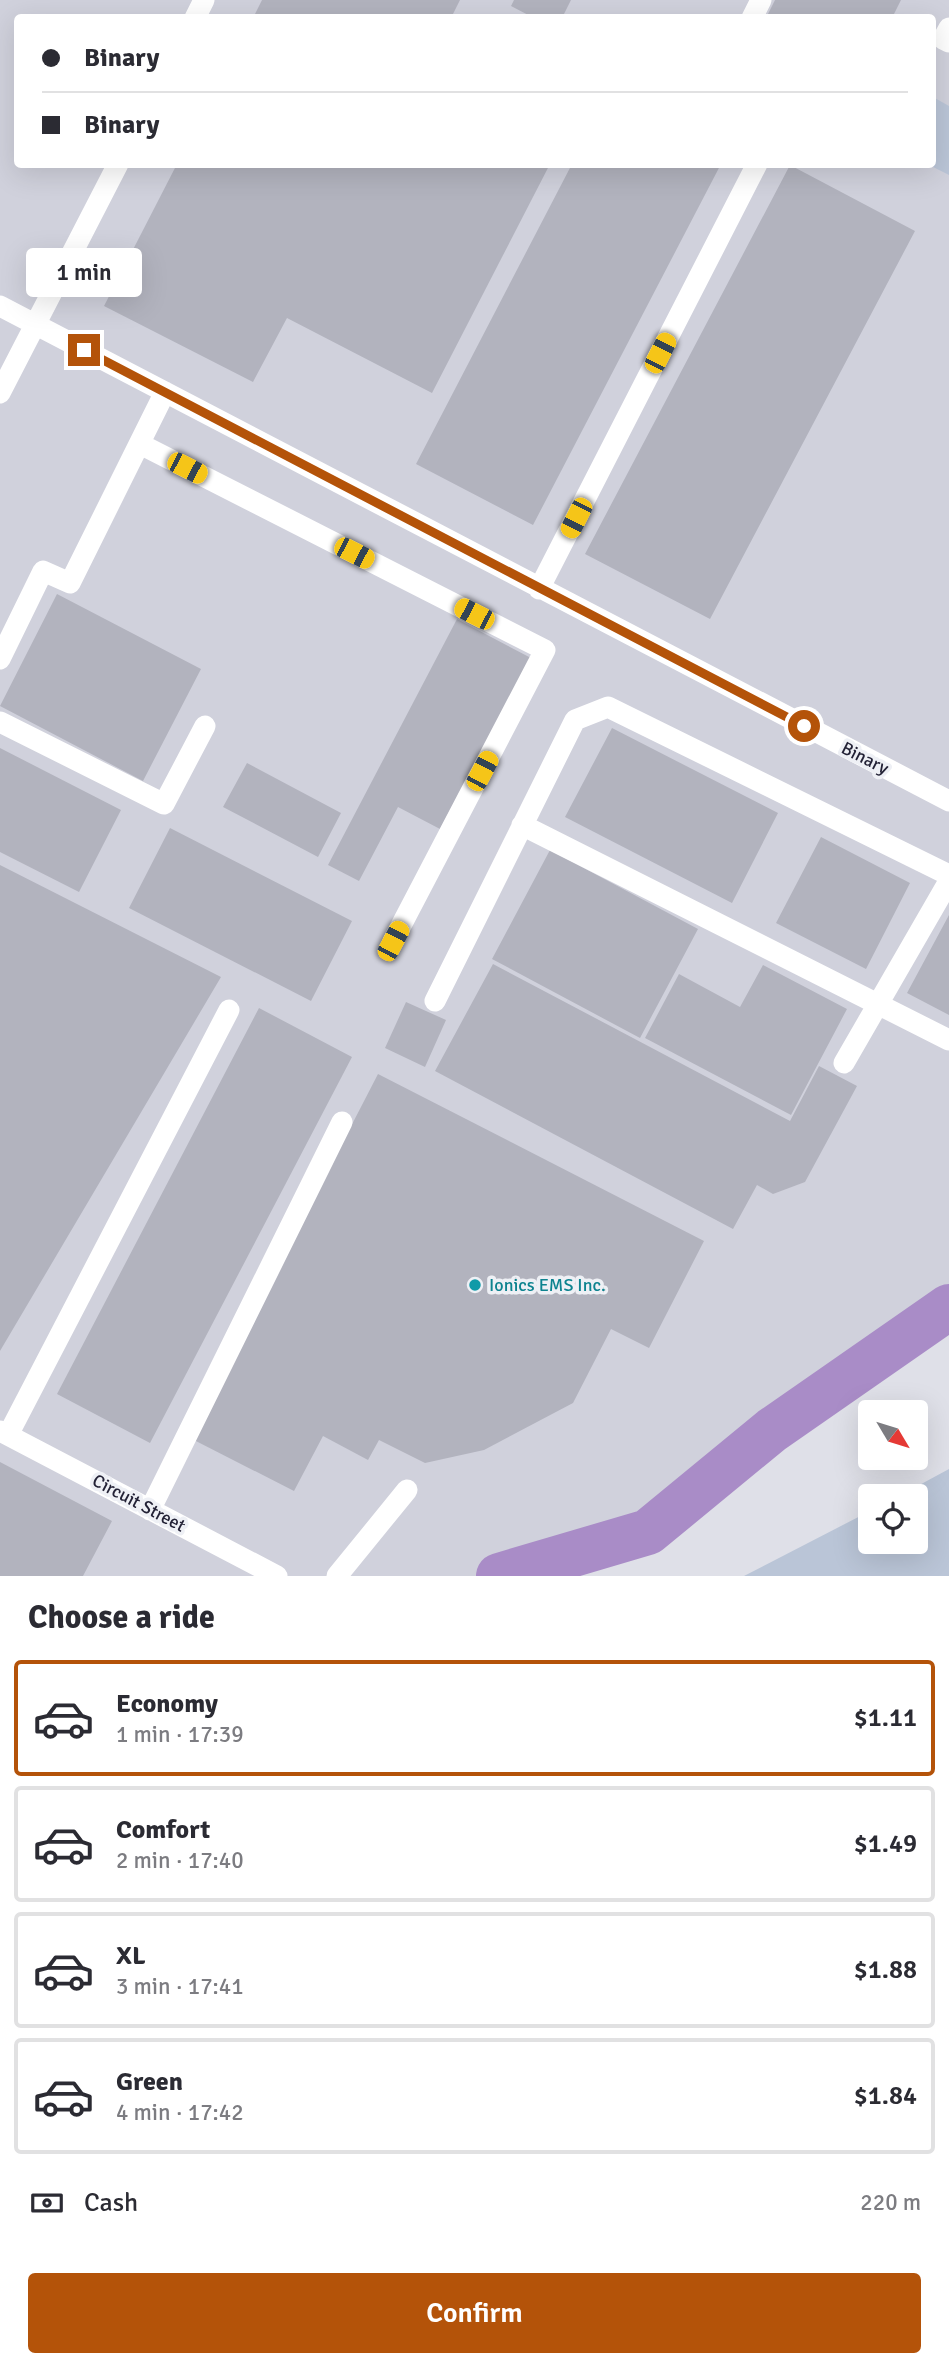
<!DOCTYPE html>
<meta charset="utf-8">
<style>
:root{--surface:#fff;--page:#f7f7f7;--text:#2b2b33;--muted:#7c7c81;--line:#e1e1e2;--accent:#b45309}
body{margin:0;font-family:Signika,sans-serif;background:var(--page);color:var(--text);height:100vh;display:flex;flex-direction:column;font-size:26px;white-space:nowrap}
*{box-sizing:border-box;margin:0}
p{font-size:23px;color:var(--muted)}
.icon{flex:none;width:38px;height:38px;fill:none;stroke:currentColor;stroke-width:2;stroke-linecap:round;stroke-linejoin:round}
.map{position:relative;height:1576px;overflow:hidden}
.drawer{display:flex;flex-direction:column;background:var(--surface);flex:1}
.drawer>*{flex:none}
.hud{position:absolute;left:14px;top:14px;width:922px;height:154px;border-radius:7px;box-shadow:0 7px 28px #0002;display:grid;align-content:center;height:154px;padding:0 28px;background:var(--surface)}
.needle{width:46px;rotate:128deg}
.tools{position:absolute;left:858px;top:1400px;display:grid;gap:14px}
.tools a{display:grid;place-items:center;width:70px;height:70px;border-radius:7px;background:var(--surface);box-shadow:0 7px 28px #0002;font-size:35px}
.end{position:absolute;width:32px;height:32px;margin:-16px;border:9px solid #b45309;background:#fff;box-shadow:0 0 0 4px #fff}
.from{border-radius:50%}
.bubble{position:absolute;height:49px;border-radius:7px;background:var(--surface);box-shadow:0 7px 28px #0002;font-size:23px;font-weight:600;line-height:49px;text-align:center}
.car{position:absolute;width:21px;height:42px;margin:-21px -10px;border-radius:9px;box-shadow:0 0 5px 2px #0007;background:linear-gradient(#f5c518 24%,#345 0 40%,#f5c518 0 76%,#345 0 86%,#f5c518 0)}
.hud b{display:flex;align-items:center;gap:24px;height:66px;font-size:26px}
.hud b+b{border-top:2px solid var(--line)}
.hud i{width:18px;height:18px;background:var(--text)}
ul{padding:0;list-style:none}
li{display:flex;align-items:center;gap:21px;height:116px;margin:0 14px 10px;padding:0 14px;border:4px solid var(--line);border-radius:7px}
li div{flex:1}
li b{display:block;font-size:26px}
li em{font-style:normal;font-weight:600}
li.on{border-color:var(--accent)}
li>.icon{width:63px;height:63px;stroke-width:1.5}
h2{padding:0 28px;font-size:32px;line-height:84px}
.pay{display:flex;align-items:center;gap:18px;height:77px;padding:0 28px;font-size:26px}
.pay p{margin-inline-start:auto}
.action{display:flex;gap:14px;margin-top:auto;padding:14px 28px}
.action a{flex:1;height:80px;border-radius:7px;background:var(--accent);color:#fff;font-size:28px;font-weight:600;line-height:80px;text-align:center}
.map>svg:first-child{display:block}
.built{fill:#d0d1dc;fill-rule:evenodd}
.green{fill:#bac5d7}
.lines{fill:none;stroke-linecap:round;stroke-linejoin:round}
.river{stroke:#a98cc7;stroke-width:46}
.building{fill:#b2b3be}
.minor{stroke:#fff;stroke-width:21}
.route{stroke:#b45309;stroke-width:9}
.culture-dot{fill:#0f9aa8;stroke:#eef0f5;stroke-width:2.5}
.labels{text-anchor:middle;dominant-baseline:central;stroke-width:7;stroke-linejoin:round;paint-order:stroke}
.street-label{font-size:18px;fill:#232236;stroke:#eef0f5}
.culture-label{font-size:18px;fill:#0d838f;stroke:#eef0f5;text-anchor:start}
</style>
<div class="map">
<svg width="949" height="1576" viewBox="0 0 949 1576">
<rect width="100%" height="100%" fill="#dfe0e8"/>
<path class="built" d="M0,0h949v1307l-177,123 -124,102 -149,44h-499zM18,18h915v146h-915z"/>
<path class="green" d="M933,97l16,9v69l-20,-10 4,-1z
M949,1469v107h-205l126,-65v31h45v-46h-16z"/>
<g class="lines">
<path class="river" d="M499,1576l149,-44 124,-102 177,-123"/>
</g>
<path class="building" d="M262,0h198l-9,18h-198z
M514,0h57l-9,18h-28l-23,-12z
M775,0h126l-9,18h-126z
M177,164h373l-118,229 -145,-75 -34,64 -149,-76z
M572,164h149l-188,361 -117,-61z
M790,165l125,66 -205,388 -125,-65z
M57,594l144,75 -58,112 -143,-75z
M457,619l74,39 -91,171 -42,-22 -39,74 -31,-16z
M612,728l166,85 -46,90 -167,-86z
M0,748l121,62 -42,82 -79,-40z
M247,763l94,50 -23,44 -95,-50z
M170,828l182,93 -41,80 -182,-93z
M821,837l89,46 -44,86 -90,-46z
M550,850l148,79 -58,109 -148,-79z
M0,865l221,112 -221,374z
M949,915v100l-42,-22z
M493,964l297,157 29,-55 38,20 -52,96 -32,12 -16,-9 -24,44 -298,-158z
M763,965l84,44 -56,106 -146,-77 34,-64 61,33z
M406,1002l40,18 -21,47 -40,-19z
M259,1008l93,49 -202,386 -93,-49z
M378,1074l326,167 -55,107 -38,-19 -38,74 -89,47 -59,13 -46,-23 -11,20 -45,-24 -29,55 -104,-53z
M0,1462l112,59 -29,55h-83z"/>
<g class="lines">
<path class="minor" d="M195,18l9,-18
M752,18l9,-18
M949,28l-6,11 6,3
M0,306l949,495
M0,393l118,-229
M140,444l405,206 -152,291
M539,589l218,-425
M0,659l43,-88 27,12 95,-191
M0,722l164,82 41,-78
M522,825l427,215
M435,1001l140,-281 33,-13 341,168
M844,1063l105,-182
M0,1431l277,145
M8,1435l221,-425
M150,1510l192,-388
M337,1576l70,-86"/>
</g>
<g class="lines">
<path class="route" d="M84,350l720,376"/>
</g>
<circle class="culture-dot" cx="475" cy="1285" r="7"/>
<g class="labels">
<g class="street-label">
<text transform="translate(865 758) rotate(27)">Binary</text>
<text transform="translate(139 1503) rotate(28)">Circuit Street</text>
</g>
<g class="culture-label">
<text x="489" y="1285">Ionics EMS Inc.</text>
</g>
</g>
</svg>
<div class="tools">
<a><svg class="needle" viewBox="-14 -14 28 28"><path d="M0-13l5 13h-10z" fill="#e53935"/><path d="M0 13l5-13h-10z" fill="#7c7c81"/></svg></a>
<a><svg class="icon" aria-label="locate" viewBox="0 0 24 24"><circle cx="12" cy="12" r="6"/><path d="M12 2v4M12 18v4M2 12h4M18 12h4"/></svg></a>
</div>
<i class="end from" style="left:804px;top:726px"></i>
<i class="end" style="left:84px;top:350px"></i>
<div class="bubble" style="left:26px;top:248px;width:116px">1 min</div>
<i class="car" style="left:660px;top:353px;rotate:27deg"></i>
<i class="car" style="left:187px;top:468px;rotate:117deg"></i>
<i class="car" style="left:576px;top:518px;rotate:207deg"></i>
<i class="car" style="left:354px;top:553px;rotate:117deg"></i>
<i class="car" style="left:474px;top:614px;rotate:297deg"></i>
<i class="car" style="left:482px;top:771px;rotate:28deg"></i>
<i class="car" style="left:393px;top:941px;rotate:28deg"></i>
<div class="hud">
<b><i class="from"></i>Binary</b>
<b><i></i>Binary</b>
</div>
</div>
<section class="drawer">
<h2>Choose a ride</h2>
<ul>
<li class="on"><svg class="icon" aria-label="car" viewBox="0 0 24 24"><path d="M5 17H2v-5l4-1 3-4h7l3 4 3 1v5h-3M9 17h6M6 11h13"/><circle cx="7" cy="17" r="2"/><circle cx="17" cy="17" r="2"/></svg><div><b>Economy</b><p>1 min · 17:39</p></div><em>$1.11</em></li>
<li><svg class="icon" aria-label="car" viewBox="0 0 24 24"><path d="M5 17H2v-5l4-1 3-4h7l3 4 3 1v5h-3M9 17h6M6 11h13"/><circle cx="7" cy="17" r="2"/><circle cx="17" cy="17" r="2"/></svg><div><b>Comfort</b><p>2 min · 17:40</p></div><em>$1.49</em></li>
<li><svg class="icon" aria-label="car" viewBox="0 0 24 24"><path d="M5 17H2v-5l4-1 3-4h7l3 4 3 1v5h-3M9 17h6M6 11h13"/><circle cx="7" cy="17" r="2"/><circle cx="17" cy="17" r="2"/></svg><div><b>XL</b><p>3 min · 17:41</p></div><em>$1.88</em></li>
<li><svg class="icon" aria-label="car" viewBox="0 0 24 24"><path d="M5 17H2v-5l4-1 3-4h7l3 4 3 1v5h-3M9 17h6M6 11h13"/><circle cx="7" cy="17" r="2"/><circle cx="17" cy="17" r="2"/></svg><div><b>Green</b><p>4 min · 17:42</p></div><em>$1.84</em></li>
</ul>
<div class="pay"><svg class="icon" aria-label="cash" viewBox="0 0 24 24"><path d="M3 7h18v10H3z"/><circle cx="12" cy="12" r="2"/></svg>Cash<p>220 m</p></div>
<div class="action"><a>Confirm</a></div>
</section>
